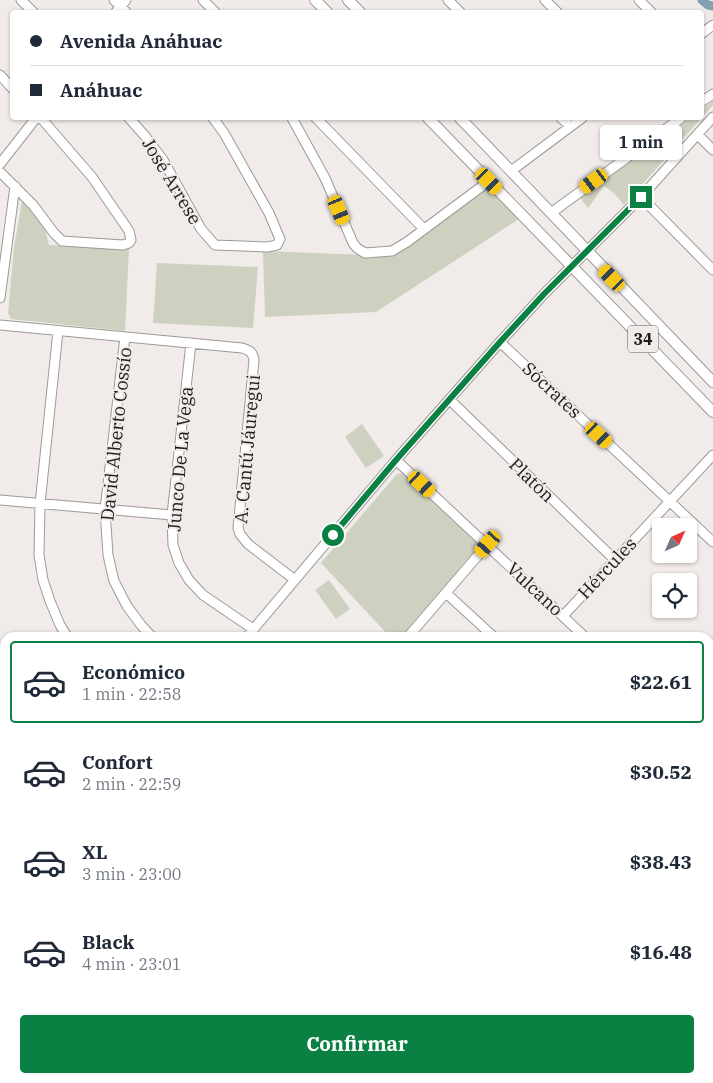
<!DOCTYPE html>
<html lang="es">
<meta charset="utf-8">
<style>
:root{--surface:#fff;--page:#f6f6f7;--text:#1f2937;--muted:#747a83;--line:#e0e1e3;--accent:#0b8043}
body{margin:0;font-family:"IBM Plex Serif",serif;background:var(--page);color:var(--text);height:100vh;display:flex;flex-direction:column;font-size:19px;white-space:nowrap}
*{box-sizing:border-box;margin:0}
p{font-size:16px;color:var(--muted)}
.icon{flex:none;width:28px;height:28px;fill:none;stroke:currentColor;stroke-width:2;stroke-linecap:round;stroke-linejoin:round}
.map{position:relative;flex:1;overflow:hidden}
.panel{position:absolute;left:0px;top:632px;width:714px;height:451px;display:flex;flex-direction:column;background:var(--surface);border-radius:15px 15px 0 0;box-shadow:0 1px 4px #0004}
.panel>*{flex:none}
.top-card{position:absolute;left:10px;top:10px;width:694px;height:110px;border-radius:5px;box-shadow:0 1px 4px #0004;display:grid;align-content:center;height:110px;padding:0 20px;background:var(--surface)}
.needle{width:32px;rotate:45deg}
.buttons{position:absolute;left:652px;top:518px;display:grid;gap:10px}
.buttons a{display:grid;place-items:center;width:45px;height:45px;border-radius:5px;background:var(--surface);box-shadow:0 1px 4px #0004;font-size:25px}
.end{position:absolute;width:22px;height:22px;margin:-11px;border:6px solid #0b8043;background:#fff;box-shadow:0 0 0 2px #fff}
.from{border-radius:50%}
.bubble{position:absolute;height:35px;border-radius:5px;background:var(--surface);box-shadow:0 1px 4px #0004;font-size:16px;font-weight:700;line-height:35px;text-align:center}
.car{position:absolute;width:15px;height:30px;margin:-15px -8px;border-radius:6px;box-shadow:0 0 4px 1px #0007;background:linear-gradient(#f5c518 24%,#345 0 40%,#f5c518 0 76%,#345 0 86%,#f5c518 0)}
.top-card b{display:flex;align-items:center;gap:18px;height:48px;font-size:19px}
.top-card b+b{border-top:1px solid var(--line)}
.top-card i{width:12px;height:12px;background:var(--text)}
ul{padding:9px 0 0;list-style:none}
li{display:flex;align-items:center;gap:15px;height:82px;margin:0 10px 8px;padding:0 10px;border:2px solid transparent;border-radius:5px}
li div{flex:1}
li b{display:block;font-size:19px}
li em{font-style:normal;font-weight:700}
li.on{border-color:var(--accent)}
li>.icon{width:45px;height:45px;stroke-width:1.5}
.cta{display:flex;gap:10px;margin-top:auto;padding:10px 20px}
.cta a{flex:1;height:58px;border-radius:5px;background:var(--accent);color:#fff;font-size:20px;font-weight:700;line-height:58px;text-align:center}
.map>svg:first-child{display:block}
.green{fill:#ced1bf}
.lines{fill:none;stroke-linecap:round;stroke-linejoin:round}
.canal{stroke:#81a1ae;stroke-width:9}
.minor-casing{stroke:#9e9997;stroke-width:11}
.major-casing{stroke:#9e9997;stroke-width:12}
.minor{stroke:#fff;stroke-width:9}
.major{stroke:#fff;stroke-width:10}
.rail-casing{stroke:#676463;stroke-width:4.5}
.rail{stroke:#f1ebe9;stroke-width:2.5;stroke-dasharray:8;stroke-linecap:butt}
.route{stroke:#0b8043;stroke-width:6}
.labels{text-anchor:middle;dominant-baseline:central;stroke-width:4;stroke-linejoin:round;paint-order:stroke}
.shield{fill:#f1ebe9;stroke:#5d5a5a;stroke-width:1}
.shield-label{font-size:16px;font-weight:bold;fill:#1e1c1c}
.street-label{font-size:18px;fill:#1e1c1c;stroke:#f1ebe9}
</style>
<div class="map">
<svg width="713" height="1083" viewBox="0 0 713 1083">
<rect width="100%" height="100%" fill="#f1ebe9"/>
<path class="green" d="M713,101v4l-89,100 -10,-12 -10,-7 -16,22 -8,-10 110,-80h11v-8z
M491,186l15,21 13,12 -143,93 -111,5 -2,-66 128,5 35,-23z
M22,200h3l20,29 4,16 80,3 -4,83 -114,-12 -3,-6 6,-65z
M157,263l101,4 -5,61 -100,-5z
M362,424l22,32 -18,12 -21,-31z
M405,473l74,70 -1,4 -77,90h-11l-69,-74 76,-89z
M329,580l21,29 -14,10 -21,-29z
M0,843l5,4v82l-5,6z"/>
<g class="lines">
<path class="canal" d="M702,0l6,5 5,1"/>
<g class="minor-casing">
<path id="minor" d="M21,0l12,12
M114,0l12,12
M203,0l12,12
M448,0l12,12
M545,0l12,12
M639,0l12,12
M116,12l10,-12
M701,34l12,-9
M0,75l12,13
M701,102l12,-8
M129,118l16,18 18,24 38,69 14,16 52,2 10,-2 3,-6 -11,-26 -45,-80 -11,-15
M292,118l33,60 28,65 4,5 8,5 27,-2 15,-9 82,-61
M316,118l108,111
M561,118l9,8
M698,135l15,15
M0,164l36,-46
M511,171l71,-53
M0,172l33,33 21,28 8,8 61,4 6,-2 2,-3 -2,-9 -37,-54 -51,-59
M641,197l72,73
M551,213l130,-95
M0,298l15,-112
M0,325l242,23c7,2 11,4 12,12l-16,168 2,6 8,10 47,36
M58,331l-18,173 -1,51 4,25 7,21 10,24 8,13
M125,337l-20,173 3,45 6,26 13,25 14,19 12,13
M500,342l213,200
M191,343l-19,172 1,30 6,18 10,17 14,15 50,34
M450,400l165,160
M396,460l190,178
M0,500l172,15
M446,593l49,45
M563,616l150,-161
M246,638l150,-178 104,-118 44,-48 97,-97 72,-80
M407,638l80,-93
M0,653l5,12
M709,754l4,4
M0,770l5,5
M709,948l4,3
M0,961l5,-1
M0,1016l5,-6
M709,1048l4,3
M397,1079l5,4
M625,1079l5,4
M23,1083l4,-4"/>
</g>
<g class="major-casing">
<path id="major" d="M315,0l12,12
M348,0l12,12
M428,118l285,294
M460,118l253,264
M0,789l5,5
M0,824l5,4
M709,858l4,-4
M337,1079l6,4
M369,1079l6,4
M534,1083l3,-4"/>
</g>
<use href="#minor" class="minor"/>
<use href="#major" class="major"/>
<g class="rail-casing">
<path id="rail" d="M0,806l5,4
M357,1079l6,4"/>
</g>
<use href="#rail" class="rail"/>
</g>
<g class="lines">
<path class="route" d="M333,535l63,-75 104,-118 44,-48 97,-97"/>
</g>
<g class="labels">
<rect class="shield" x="628" y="325.5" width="30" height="27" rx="4"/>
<g class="shield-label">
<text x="643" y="339">34</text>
</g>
<g class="street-label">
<text transform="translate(172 181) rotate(59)">José Arrese</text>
<text transform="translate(552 390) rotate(43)">Sócrates</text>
<text transform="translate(116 434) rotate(-84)">David Alberto Cossío</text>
<text transform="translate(247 449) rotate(-85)">A. Cantú Jáuregui</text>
<text transform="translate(180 459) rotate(-85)">Junco De La Vega</text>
<text transform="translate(532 480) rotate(44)">Platón</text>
<text transform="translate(607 568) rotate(-47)">Hércules</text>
<text transform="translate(535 589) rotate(43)">Vulcano</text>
</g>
</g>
</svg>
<div class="buttons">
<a><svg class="needle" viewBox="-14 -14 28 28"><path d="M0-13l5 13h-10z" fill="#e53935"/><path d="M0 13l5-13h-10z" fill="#747a83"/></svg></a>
<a><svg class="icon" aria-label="locate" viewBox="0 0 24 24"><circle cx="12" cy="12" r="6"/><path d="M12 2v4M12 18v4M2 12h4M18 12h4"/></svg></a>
</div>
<i class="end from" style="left:333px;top:535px"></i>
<i class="end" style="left:641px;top:197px"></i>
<div class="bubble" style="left:600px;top:125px;width:82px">1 min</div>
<i class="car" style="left:489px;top:181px;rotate:136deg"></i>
<i class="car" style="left:594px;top:181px;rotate:234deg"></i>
<i class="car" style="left:339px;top:210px;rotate:157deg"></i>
<i class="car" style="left:612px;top:278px;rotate:316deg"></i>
<i class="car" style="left:599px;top:435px;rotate:133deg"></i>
<i class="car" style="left:422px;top:484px;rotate:132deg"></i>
<i class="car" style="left:488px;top:544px;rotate:221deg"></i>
<div class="top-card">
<b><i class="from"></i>Avenida Anáhuac</b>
<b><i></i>Anáhuac</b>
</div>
<section class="panel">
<ul>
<li class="on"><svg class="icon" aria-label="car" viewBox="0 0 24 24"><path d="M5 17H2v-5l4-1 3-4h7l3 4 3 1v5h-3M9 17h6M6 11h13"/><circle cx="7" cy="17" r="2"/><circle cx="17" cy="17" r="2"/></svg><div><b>Económico</b><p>1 min · 22:58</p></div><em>$22.61</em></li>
<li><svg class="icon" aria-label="car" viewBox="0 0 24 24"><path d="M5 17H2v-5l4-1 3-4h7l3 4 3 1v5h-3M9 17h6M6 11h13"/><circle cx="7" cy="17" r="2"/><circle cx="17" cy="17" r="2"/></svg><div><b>Confort</b><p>2 min · 22:59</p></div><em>$30.52</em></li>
<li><svg class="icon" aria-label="car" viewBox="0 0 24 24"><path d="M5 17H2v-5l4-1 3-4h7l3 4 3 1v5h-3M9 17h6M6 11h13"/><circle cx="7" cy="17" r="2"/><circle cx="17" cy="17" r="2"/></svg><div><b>XL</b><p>3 min · 23:00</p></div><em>$38.43</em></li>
<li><svg class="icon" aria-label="car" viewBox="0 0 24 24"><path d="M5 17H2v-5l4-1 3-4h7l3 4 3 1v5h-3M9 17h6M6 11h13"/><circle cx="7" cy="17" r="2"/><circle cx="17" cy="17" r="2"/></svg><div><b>Black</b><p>4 min · 23:01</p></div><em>$16.48</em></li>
</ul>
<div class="cta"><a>Confirmar</a></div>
</section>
</div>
